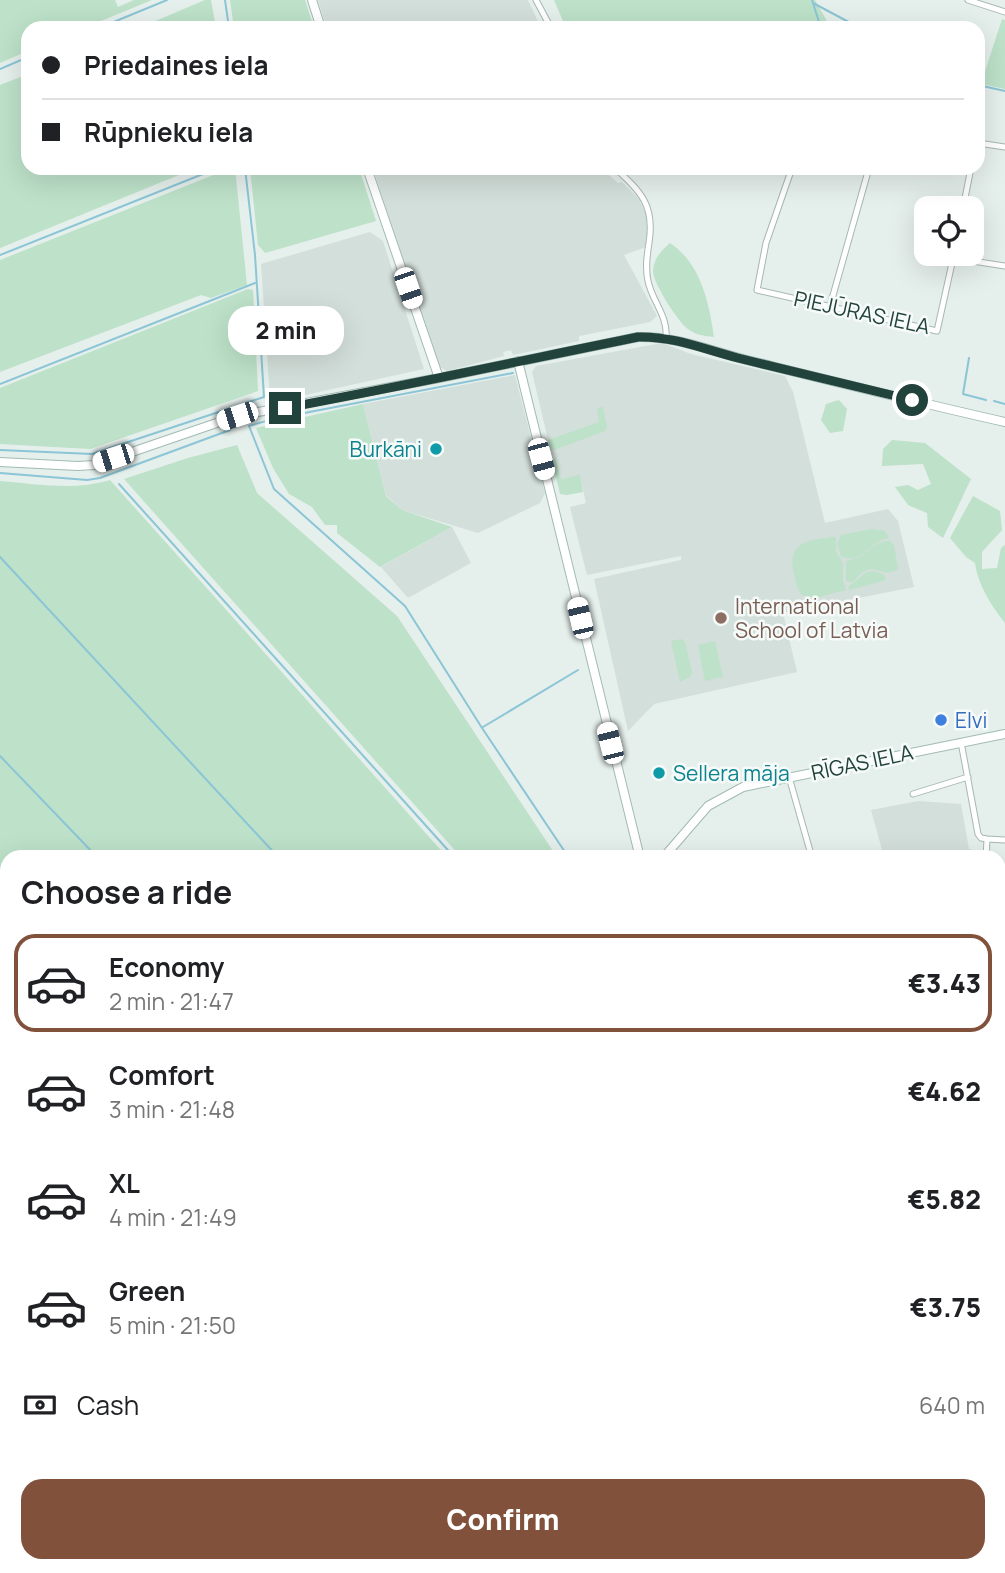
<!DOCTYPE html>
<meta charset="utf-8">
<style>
:root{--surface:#fff;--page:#f6f6f6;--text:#202124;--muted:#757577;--line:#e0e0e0;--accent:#82513c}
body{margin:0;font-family:Manrope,sans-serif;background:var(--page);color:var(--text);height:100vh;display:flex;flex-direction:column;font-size:26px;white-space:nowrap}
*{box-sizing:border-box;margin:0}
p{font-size:23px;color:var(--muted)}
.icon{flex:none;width:38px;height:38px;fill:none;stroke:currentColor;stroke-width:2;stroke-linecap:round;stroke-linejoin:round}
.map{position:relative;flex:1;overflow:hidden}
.details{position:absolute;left:0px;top:850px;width:1006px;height:723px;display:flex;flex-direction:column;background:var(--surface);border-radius:21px 21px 0 0;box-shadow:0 7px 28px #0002}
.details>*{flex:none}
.top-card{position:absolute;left:21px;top:21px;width:964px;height:154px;border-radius:21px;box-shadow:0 7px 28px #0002;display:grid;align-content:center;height:154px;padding:0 21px;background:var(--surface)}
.buttons{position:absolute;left:914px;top:196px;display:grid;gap:14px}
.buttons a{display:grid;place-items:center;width:70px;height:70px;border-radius:14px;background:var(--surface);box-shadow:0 7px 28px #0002;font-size:35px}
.end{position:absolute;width:32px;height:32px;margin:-16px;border:9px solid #22423c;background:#fff;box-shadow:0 0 0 4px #fff}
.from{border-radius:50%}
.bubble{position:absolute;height:49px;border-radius:21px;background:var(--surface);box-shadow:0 7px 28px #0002;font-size:23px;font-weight:800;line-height:49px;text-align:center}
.car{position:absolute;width:21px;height:42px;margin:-21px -10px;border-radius:9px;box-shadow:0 0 5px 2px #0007;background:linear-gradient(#fff 24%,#345 0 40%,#fff 0 76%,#345 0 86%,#fff 0)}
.top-card b{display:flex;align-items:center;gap:24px;height:66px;font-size:26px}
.top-card b+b{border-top:2px solid var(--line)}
.top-card i{width:18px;height:18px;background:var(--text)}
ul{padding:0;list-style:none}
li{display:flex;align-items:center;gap:21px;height:98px;margin:0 14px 10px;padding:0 7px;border:4px solid transparent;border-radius:21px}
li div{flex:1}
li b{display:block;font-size:26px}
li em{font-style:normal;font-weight:800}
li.selected{border-color:var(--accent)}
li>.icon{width:63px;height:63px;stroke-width:1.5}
h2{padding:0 21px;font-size:32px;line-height:84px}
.pay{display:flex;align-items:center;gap:18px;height:77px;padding:0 21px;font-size:26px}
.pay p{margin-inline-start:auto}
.cta{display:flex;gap:14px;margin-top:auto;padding:14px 21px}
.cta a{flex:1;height:80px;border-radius:21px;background:var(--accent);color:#fff;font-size:28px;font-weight:800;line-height:80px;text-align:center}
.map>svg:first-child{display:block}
.built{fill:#d3dfda}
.green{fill:#bde1c9}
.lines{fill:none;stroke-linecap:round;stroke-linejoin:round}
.stream{stroke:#8bc5d6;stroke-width:2}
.canal{stroke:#8bc5d6;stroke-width:7}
.street-casing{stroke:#a7b8b3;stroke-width:7}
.secondary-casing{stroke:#a2bbb4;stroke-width:10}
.street{stroke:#fff;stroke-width:5}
.secondary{stroke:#fff;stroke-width:8}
.route{stroke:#22423c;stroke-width:9}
.culture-dot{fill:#0f9aa8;stroke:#f6fbf9;stroke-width:2.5}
.education-dot{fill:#8d6e63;stroke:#f6fbf9;stroke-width:2.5}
.shop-dot{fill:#3f7fe0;stroke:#f6fbf9;stroke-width:2.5}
.labels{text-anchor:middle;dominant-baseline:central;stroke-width:5;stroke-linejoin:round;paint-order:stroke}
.street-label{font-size:21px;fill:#22423c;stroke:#f6fbf9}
.culture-label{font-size:21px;fill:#0d838f;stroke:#f6fbf9;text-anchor:end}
.education-label{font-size:21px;fill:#785e54;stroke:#f6fbf9;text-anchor:start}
.shop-label{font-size:21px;fill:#366cbe;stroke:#f6fbf9;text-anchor:start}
</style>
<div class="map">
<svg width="1005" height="1573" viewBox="0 0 1005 1573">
<rect width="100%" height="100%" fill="#e5efeb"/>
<path class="built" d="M318,0h210l13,28h-214z
M373,168h228l17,15 4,-1 16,16 9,17 2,13 -3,19 -22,8 33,61 -7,6 -71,14v5l-66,14 -2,-5 -8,2 1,4 -57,15 -9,-5 -4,-9z
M370,232l13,9 41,128 -133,29h-21l-9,-134z
M662,343l29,11 94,22 8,16 32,131 63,-14 10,12 16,66 -131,26 14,59 -143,32 -26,27 -34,-152 87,-19v-4l-94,19 -17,-68 16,-4 -6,-27 -19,3 -5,-20 5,-2 -7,1 -4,-10 -18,-76 4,-6z
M515,375l30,118 -5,10 -62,30 -76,-23 -16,-15 -23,-91z
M452,527l19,36 -63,35 -27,-31z
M918,801l43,3 8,45h2v8h-87l-13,-47z"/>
<path class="green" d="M0,0h115l3,7 16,-7h18l-68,28h-56v23l-28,12z
M205,0h6l5,28h-77z
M230,0h75l9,28h-80z
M554,0h261l13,23 -6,5h-25l-4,-4 -2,4h-225z
M1002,19l3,1v69l-24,-5z
M28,74v94h168l-196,80v-163z
M231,168h4l12,117 -36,13 -10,-3 -201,77v-112z
M250,168h109l17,53 -111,32 -7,-8z
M670,243c31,21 39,59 44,94 -10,-1 -18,-2 -26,-8 -10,-7 -35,-46 -35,-58 1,-13 8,-20 17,-28z
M248,289l5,1 5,101 -168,58 -90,-5v-56z
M839,400l8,9 -4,22 -13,2 -9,-13 5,-16z
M363,404l23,92 16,14 50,17 -72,40 -43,-34v-8h-12l-13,-18 -23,-13 -16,-26 -17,-40z
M603,407l4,20 -2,4 -51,19 -4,-2 -2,-8 51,-18 -2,-14z
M892,440l33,3 46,36 -28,59 -15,-11 -1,-14 -19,-8 -13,-18 13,-2 10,5 13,-6 -8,-20 -41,2 1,-17z
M237,445l20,48 140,123 160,241h-96l-337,-378 64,-21z
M560,455l-4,4 5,20 19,-4 3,17 -16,3 -7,-1 -8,-34z
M110,480l337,377 -440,1v85l-7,-6v-456c37,3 74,10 110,-1z
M973,496l27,15 2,19 -20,22v17l15,-1 4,-20 4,-3v78c-14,-18 -27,-38 -30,-60l-9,-6 -16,-19z
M871,529l14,2 4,7c-22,4 -28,28 -48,18l-4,-12 4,-9z
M836,537v14l7,13v16l3,10 -31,8 -13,-3c-5,-6 -6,-13 -8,-21 -8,-32 15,-35 42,-37z
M890,541l4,4 4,24c-14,9 -18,-3 -31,1 -6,2 -10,8 -14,12l-7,-1v-20c19,-2 25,-20 44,-20z
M867,572l8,-1 9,4 2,5 -37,10v-4z
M681,639l4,3 7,30 -2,5 -10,5 -9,-41z
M715,641l8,36 -18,4 -7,-36z
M7,998v55l-7,-3v-38z
M999,1012l6,5v60l-6,7z
M7,1240v177l-7,11v-182z
M999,1322l6,5v246h-38l-9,-7h41z
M211,1566h723l8,7h-744z"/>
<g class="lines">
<path class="stream" d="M225,0l4,28
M812,0l9,28
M813,3l47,25
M99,28l68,-28
M0,69l28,-12
M978,85l27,6
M0,255l218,-87
M969,358l-6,36 23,6
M513,373l-240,46 -24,7 25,63 131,117 77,122 87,130
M0,384l255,-101
M994,401l11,3
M0,450l92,4 172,-57 -9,-142 -10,-87
M0,473l87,7 13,-2 130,-48
M119,484l336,374
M0,557l279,301
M483,727l95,-57
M0,756l98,102
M999,1015l6,3
M999,1086l6,-7
M999,1097h1
M203,1573l14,-7"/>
<path class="canal" d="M0,946l7,6
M949,1566l8,7"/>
<g class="street-casing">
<path id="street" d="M536,0l15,28
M968,0l37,12
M978,143l27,4
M615,168c26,24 40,37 34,75 -2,12 -4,25 -1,38 4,20 20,35 18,56
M792,168l-26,75 -9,47 180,41 17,-77
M963,208l8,-40
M953,258l52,8
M830,306l39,-138
M961,742l17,92 3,4 6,1
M789,777l23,81
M913,794l55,-17
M986,858l1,-19 18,1
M999,999l6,-1
M999,1103l6,-1
M999,1232l6,5
M406,1566l2,7"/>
</g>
<g class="secondary-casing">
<path id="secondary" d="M312,0l9,28
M367,168l72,210
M518,361l122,497
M0,462l78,4 16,-1 143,-49 202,-38 199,-41c39,-1 75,15 113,24 85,21 169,42 254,61
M663,858l45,-52 35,-19 262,-53
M0,1058l7,3
M0,1487l7,-8"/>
</g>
<use href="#street" class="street"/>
<use href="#secondary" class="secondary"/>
</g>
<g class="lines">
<path class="route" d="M285,408c118,-22 235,-47 353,-71 35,-1 65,12 100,21 58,14 116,28 174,42"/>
</g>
<g class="culture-dot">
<circle cx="436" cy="449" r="7"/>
<circle cx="659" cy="773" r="7"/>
</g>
<circle class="education-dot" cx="721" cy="618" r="7"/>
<circle class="shop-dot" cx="941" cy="720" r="7"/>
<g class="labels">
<g class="street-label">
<text transform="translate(862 312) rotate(12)">PIEJŪRAS IELA</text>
<text transform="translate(862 762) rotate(-12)">RĪGAS IELA</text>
</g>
<g class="culture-label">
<text x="422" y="449">Burkāni</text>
<text x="673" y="773" text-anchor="start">Sellera māja</text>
</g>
<g class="education-label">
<text x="735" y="606">International<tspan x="735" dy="24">School of Latvia</tspan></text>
</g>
<g class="shop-label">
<text x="955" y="720">Elvi</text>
</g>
</g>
</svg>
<div class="buttons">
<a><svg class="icon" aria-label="locate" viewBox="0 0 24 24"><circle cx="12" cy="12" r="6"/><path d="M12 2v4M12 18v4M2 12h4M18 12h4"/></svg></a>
</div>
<i class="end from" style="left:912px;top:400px"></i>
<i class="end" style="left:285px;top:408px"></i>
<div class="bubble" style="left:228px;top:306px;width:116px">2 min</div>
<i class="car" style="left:408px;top:288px;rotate:161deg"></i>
<i class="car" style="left:237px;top:416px;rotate:252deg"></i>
<i class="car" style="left:113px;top:458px;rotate:252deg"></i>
<i class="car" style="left:541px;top:459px;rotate:165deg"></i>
<i class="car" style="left:580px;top:618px;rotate:347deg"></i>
<i class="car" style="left:610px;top:743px;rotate:346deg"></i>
<div class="top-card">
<b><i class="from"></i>Priedaines iela</b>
<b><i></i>Rūpnieku iela</b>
</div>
<section class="details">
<h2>Choose a ride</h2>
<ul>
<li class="selected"><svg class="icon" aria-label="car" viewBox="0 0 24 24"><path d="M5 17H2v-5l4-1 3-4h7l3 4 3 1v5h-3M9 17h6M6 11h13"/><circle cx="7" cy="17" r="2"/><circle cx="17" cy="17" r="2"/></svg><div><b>Economy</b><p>2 min · 21:47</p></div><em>€3.43</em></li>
<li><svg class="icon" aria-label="car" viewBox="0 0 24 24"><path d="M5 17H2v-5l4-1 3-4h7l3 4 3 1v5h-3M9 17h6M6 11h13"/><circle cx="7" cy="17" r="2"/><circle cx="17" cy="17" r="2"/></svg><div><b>Comfort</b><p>3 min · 21:48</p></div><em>€4.62</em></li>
<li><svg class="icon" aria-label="car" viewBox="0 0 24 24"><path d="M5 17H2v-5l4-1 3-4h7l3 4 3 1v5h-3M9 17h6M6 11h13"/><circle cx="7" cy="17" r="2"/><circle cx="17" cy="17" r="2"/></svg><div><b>XL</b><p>4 min · 21:49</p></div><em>€5.82</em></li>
<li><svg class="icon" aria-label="car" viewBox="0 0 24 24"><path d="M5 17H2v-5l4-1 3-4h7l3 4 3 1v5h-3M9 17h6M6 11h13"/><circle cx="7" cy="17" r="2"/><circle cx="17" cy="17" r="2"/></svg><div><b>Green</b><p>5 min · 21:50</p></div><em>€3.75</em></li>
</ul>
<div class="pay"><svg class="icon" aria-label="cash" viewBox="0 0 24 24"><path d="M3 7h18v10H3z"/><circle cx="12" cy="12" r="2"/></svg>Cash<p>640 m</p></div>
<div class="cta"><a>Confirm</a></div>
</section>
</div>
